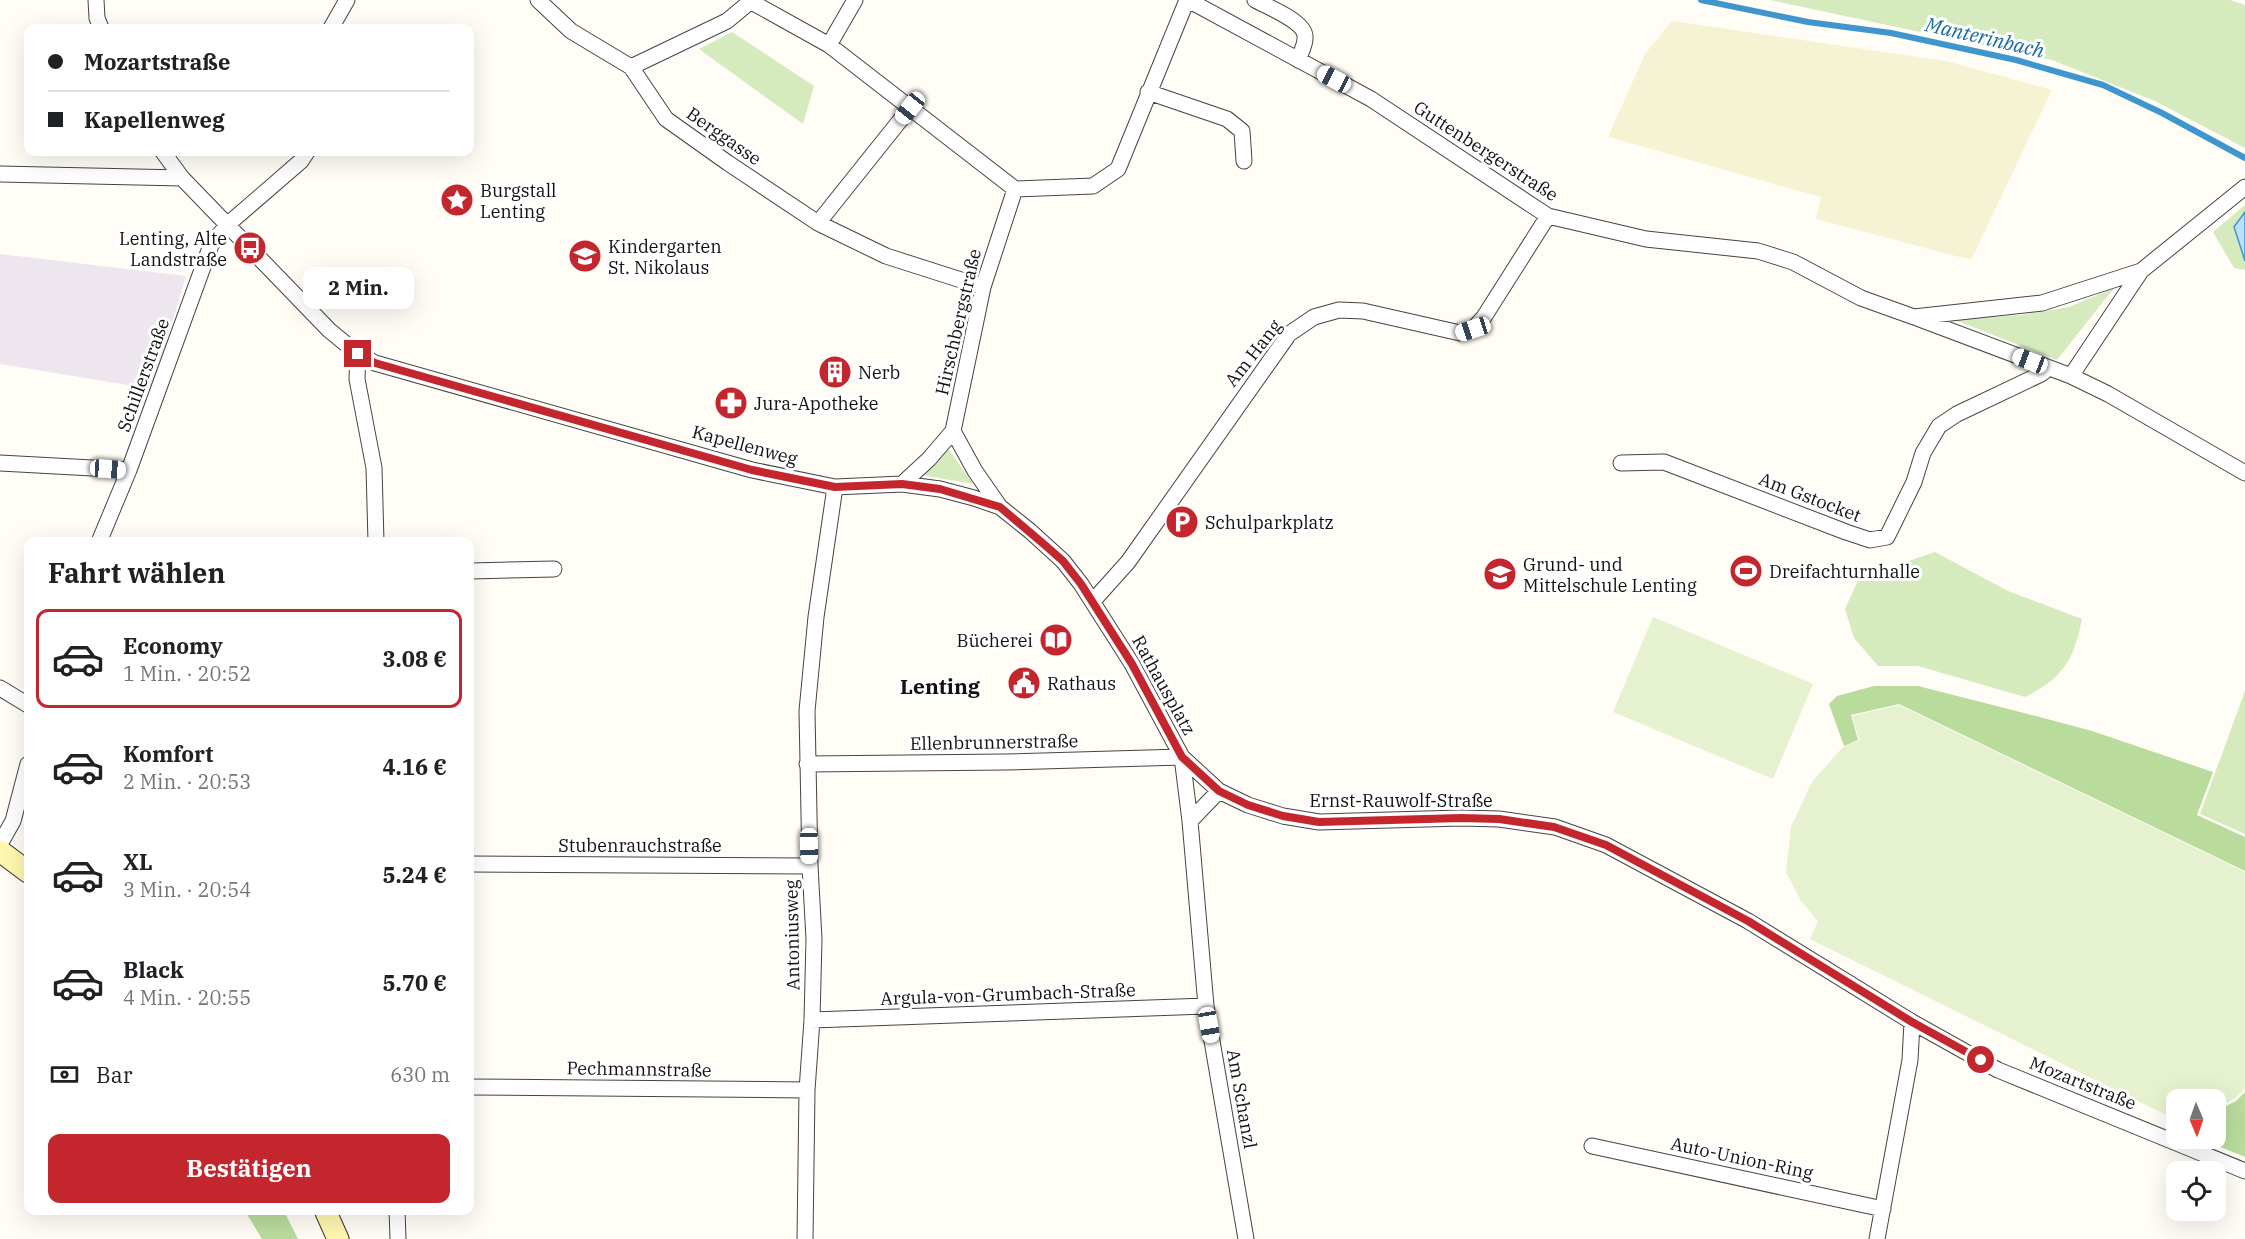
<!DOCTYPE html>
<html lang="de">
<meta charset="utf-8">
<style>
:root{--surface:#fff;--page:#f6f6f6;--text:#202124;--muted:#757577;--line:#e0e0e0;--accent:#c4262e}
body{margin:0;font-family:"IBM Plex Serif",serif;background:var(--page);color:var(--text);height:100vh;display:flex;flex-direction:column;font-size:22px;white-space:nowrap}
*{box-sizing:border-box;margin:0}
p{font-size:20px;color:var(--muted)}
.icon{flex:none;width:33px;height:33px;fill:none;stroke:currentColor;stroke-width:2;stroke-linecap:round;stroke-linejoin:round}
.map{position:relative;flex:1;overflow:hidden}
.drawer{position:absolute;left:24px;top:537px;width:450px;height:678px;display:flex;flex-direction:column;background:var(--surface);border-radius:12px;box-shadow:0 6px 24px #0002}
.drawer>*{flex:none}
.banner{position:absolute;left:24px;top:24px;width:450px;height:132px;border-radius:12px;box-shadow:0 6px 24px #0002;display:grid;align-content:center;height:132px;padding:0 24px;background:var(--surface)}
.needle{width:39px;rotate:178deg}
.buttons{position:absolute;left:2166px;top:1089px;display:grid;gap:12px}
.buttons a{display:grid;place-items:center;width:60px;height:60px;border-radius:12px;background:var(--surface);box-shadow:0 6px 24px #0002;font-size:30px}
.end{position:absolute;width:27px;height:27px;margin:-14px;border:8px solid #c4262e;background:#fff;box-shadow:0 0 0 3px #fff}
.from{border-radius:50%}
.bubble{position:absolute;height:42px;border-radius:12px;background:var(--surface);box-shadow:0 6px 24px #0002;font-size:20px;font-weight:800;line-height:42px;text-align:center}
.car{position:absolute;width:18px;height:36px;margin:-18px -9px;border-radius:8px;box-shadow:0 0 4px 2px #0007;background:linear-gradient(#fff 24%,#345 0 40%,#fff 0 76%,#345 0 86%,#fff 0)}
.banner b{display:flex;align-items:center;gap:21px;height:57px;font-size:22px}
.banner b+b{border-top:2px solid var(--line)}
.banner i{width:15px;height:15px;background:var(--text)}
ul{padding:0;list-style:none}
li{display:flex;align-items:center;gap:18px;height:99px;margin:0 12px 9px;padding:0 12px;border:3px solid transparent;border-radius:12px}
li div{flex:1}
li b{display:block;font-size:22px}
li em{font-style:normal;font-weight:800}
li.selected{border-color:var(--accent)}
li>.icon{width:54px;height:54px;stroke-width:1.5}
h2{padding:0 24px;font-size:27px;line-height:72px}
.pay{display:flex;align-items:center;gap:15px;height:66px;padding:0 24px;font-size:22px}
.pay p{margin-inline-start:auto}
.cta{display:flex;gap:12px;margin-top:auto;padding:12px 24px}
.cta a{flex:1;height:69px;border-radius:12px;background:var(--accent);color:#fff;font-size:24px;font-weight:800;line-height:69px;text-align:center}
.map>svg:first-child{display:block}
.industrial{fill:#eee6ef}
.farmland{fill:#f6f3d4}
.green{fill:#d5ebbd}
.forest{fill:#b9dc9c}
.pitch{fill:#e6f2cf}
.water{fill:#b9e0f7;stroke:#3f96cf;stroke-width:1.5}
.lines{fill:none;stroke-linecap:round;stroke-linejoin:round}
.stream{stroke:#3f96cf;stroke-width:6}
.street-casing{stroke:#444;stroke-width:17}
.secondary-casing{stroke:#333;stroke-width:23}
.street{stroke:#fff;stroke-width:15}
.secondary{stroke:#fff6b0;stroke-width:21}
.route{stroke:#c4262e;stroke-width:8}
.labels{text-anchor:middle;dominant-baseline:central;stroke-width:6;stroke-linejoin:round;paint-order:stroke}
.street-label{font-size:18px;fill:#111;stroke:#fff}
.poi-label{font-size:18px;fill:#111;stroke:#fff;text-anchor:start}
.water-label{font-size:20px;font-style:italic;fill:#1768a6;stroke:#fff}
.quarter-label{font-size:21px;font-weight:bold;fill:#111;stroke:#fff}
</style>
<div class="map">
<svg width="2245" height="1239" viewBox="0 0 2245 1239">
<rect width="100%" height="100%" fill="#fffdf5"/>
<path class="industrial" d="M0,254l186,22 -34,113 -152,-25z"/>
<path class="farmland" d="M1672,21l275,40 105,29 -81,170 -155,-41 5,-22 -213,-60 37,-83z"/>
<path class="green" d="M1770,0h460l15,5v143l-90,-47 -103,-41z
M732,32l82,54 -11,38 -104,-75z
M2245,205v7l-11,15 11,34v9l-11,-2 -21,-36z
M2114,288l-57,72 -102,-40 66,-5 48,-8z
M948,448l25,36 -51,-9z
M1935,552l73,39 74,28c-8,41 -19,59 -57,78l-107,-31h-40l-24,-28 -9,-29 14,-31z
M2245,691v143l-45,-20z"/>
<path class="forest" d="M1874,686h44l106,27 68,18 121,41 -16,43 48,22v34l-346,-167 -48,11 7,25 -14,6 -15,-42 8,-8z
M2245,1092v65l-44,-18 15,-1v-27l20,-10z
M245,1211h39l14,28h-36z"/>
<path class="pitch" d="M1653,617l160,67 -40,95 -160,-67z
M1899,705l346,167v217l-11,10 -18,9v-8h-40v14l-10,1 -356,-176 8,-18 -17,-20 -15,-29 5,-45 21,-45 31,-35 16,-7 -7,-24z"/>
<path class="water" d="M2245,212v49l-11,-34z"/>
<g class="lines">
<path class="stream" d="M1701,0l107,22 83,11 125,27 87,25 59,28 83,45"/>
<g class="street-casing">
<path id="street" d="M96,0l1,18 4,10
M538,0l33,31 60,36 35,52 62,44 90,60 68,33 97,31
M748,0l81,45 186,144
M1188,0l183,99 177,117 98,23 112,12 35,11 68,36 53,19 128,-14 99,-32 104,-84
M1255,0c13,7 49,21 50,36 1,8 -4,16 -7,24
M331,28l16,-28
M829,45l26,-45
M631,67l96,-46 24,-20
M1148,92l79,27 15,12 2,30
M163,152l19,26 147,152 29,24 17,9 377,107 83,17 67,-3 38,5 34,9 26,9 30,24 33,30 18,23 51,80 50,93 37,34 29,14 35,11 36,6 142,-4 38,1 56,8 51,18 142,76 164,101 86,48 247,101
M0,174l182,4
M1015,189l78,-3 25,-17 69,-169
M818,223l92,-115
M1917,318l154,58 37,18 137,79
M358,354l-1,25 17,89 2,74
M2071,376l70,-105
M0,463l129,7
M1621,463l43,-1 182,70 24,8 17,-3 27,-55 9,-29 16,-27 18,-12 84,-40 8,-6
M902,484l27,-25 24,-28
M1000,507l-25,-36 -22,-40 30,-144 32,-98
M99,542l30,-72 82,-225 16,-20 74,-64 6,-9
M470,571l84,-2
M1093,601l35,-39 161,-228 25,-17 25,-7 24,1 97,22 13,-4 11,-12 64,-101
M0,688l28,17
M1182,757l8,64 16,185 40,233
M807,764l199,-2 176,-5
M1190,821l29,-30
M0,844l13,-23 15,-57
M470,864l340,2
M812,1020l394,-14
M470,1087l337,3
M1592,1146l291,63
M397,1210l1,29
M805,1239l2,-149 5,-70 2,-81 -4,-73 -3,-155 9,-94 19,-130
M1877,1239l33,-179 2,-38"/>
</g>
<g class="secondary-casing">
<path id="secondary" d="M0,851l28,21
M325,1210l13,29"/>
</g>
<use href="#street" class="street"/>
<use href="#secondary" class="secondary"/>
</g>
<g class="lines">
<path class="route" d="M358,354l17,9 377,107 83,17 67,-3 38,5 60,18 46,39 17,15 18,23 51,80 50,93 37,34 29,14 35,11 36,6 142,-4 38,1 55,8 52,18 142,76 164,101 69,38"/>
</g>
<defs>
<g id="sight-disc" transform="scale(1.725)"><circle r="9.5" fill="#c4262e" stroke="#fff"/><path d="M0-6L1.8-2.2L6-1.7L2.9 1.2L3.7 5.4L0 3.3L-3.7 5.4L-2.9 1.2L-6-1.7L-1.8-2.2Z" fill="#fff"/></g>
<g id="bus-disc" transform="scale(1.725)"><circle r="9.5" fill="#c4262e" stroke="#fff"/><path d="M-5-6H5V4H4V6H2V4H-2V6H-4V4H-5ZM-3.5-4V0h7V-4ZM-3.5 1.2v1.5H-2V1.2ZM2 1.2v1.5H3.5V1.2Z" fill="#fff"/></g>
<g id="school-disc" transform="scale(1.725)"><circle r="9.5" fill="#c4262e" stroke="#fff"/><path d="M0-5L7-2L0 1L-7-2ZM-4 1L0 2.5L4 1V4Q0 6-4 4Z" fill="#fff"/></g>
<g id="building-disc" transform="scale(1.725)"><circle r="9.5" fill="#c4262e" stroke="#fff"/><path d="M-4-6H4V6H1V3H-1V6H-4ZM-2.5-4.3h1.7v1.8h-1.7ZM.8-4.3h1.7v1.8H.8ZM-2.5-1h1.7V.8h-1.7ZM.8-1h1.7V.8H.8Z" fill="#fff"/></g>
<g id="pharmacy-disc" transform="scale(1.725)"><circle r="9.5" fill="#c4262e" stroke="#fff"/><path d="M-2-6h4v4h4v4h-4v4h-4v-4h-4v-4h4Z" fill="#fff"/></g>
<g id="parking-disc" transform="scale(1.725)"><circle r="9.5" fill="#c4262e" stroke="#fff"/><path d="M-3.5-5.5H1a3.5 3.5 0 0 1 0 7H-1V5.5H-3.5ZM-1-3.4V-.6H.8a1.4 1.4 0 0 0 0-2.8Z" fill="#fff"/></g>
<g id="stadium-disc" transform="scale(1.725)"><circle r="9.5" fill="#c4262e" stroke="#fff"/><path d="M0-5a6.5 5 0 1 0 0 10a6.5 5 0 1 0 0-10ZM-3.5-1.8h7v3.6h-7Z" fill="#fff"/></g>
<g id="library-disc" transform="scale(1.725)"><circle r="9.5" fill="#c4262e" stroke="#fff"/><path d="M-6-4Q-3-5.5-.7-3.5V5Q-3 3-6 4ZM6-4Q3-5.5 .7-3.5V5Q3 3 6 4Z" fill="#fff"/></g>
<g id="civic-disc" transform="scale(1.725)"><circle r="9.5" fill="#c4262e" stroke="#fff"/><path d="M-.6-6.5H3V-4.5H.6V-3L4-1V1h2V6H-6V1h2V-1L-.6-3ZM-1.2 2.5V6h2.4V2.5Z" fill="#fff"/></g>
</defs>
<g fill-rule="evenodd">
<use href="#sight-disc" x="457" y="200"/>
<use href="#bus-disc" x="250" y="248"/>
<use href="#school-disc" x="585" y="256"/>
<use href="#building-disc" x="835" y="372"/>
<use href="#pharmacy-disc" x="731" y="403"/>
<use href="#parking-disc" x="1182" y="522"/>
<use href="#stadium-disc" x="1746" y="571"/>
<use href="#school-disc" x="1500" y="574"/>
<use href="#library-disc" x="1056" y="640"/>
<use href="#civic-disc" x="1024" y="683"/>
</g>
<g class="labels">
<g class="street-label">
<text transform="translate(724 136) rotate(35)">Berggasse</text>
<text transform="translate(1486 151) rotate(33)">Guttenbergerstraße</text>
<text transform="translate(958 322) rotate(-77)">Hirschbergstraße</text>
<text transform="translate(1253 353) rotate(-52)">Am Hang</text>
<text transform="translate(143 375) rotate(-70)">Schillerstraße</text>
<text transform="translate(745 445) rotate(15)">Kapellenweg</text>
<text transform="translate(1810 497) rotate(21)">Am Gstocket</text>
<text transform="translate(1164 685) rotate(61)">Rathausplatz</text>
<text transform="translate(994 742) rotate(-1)">Ellenbrunnerstraße</text>
<text x="1401" y="800">Ernst-Rauwolf-Straße</text>
<text x="640" y="845">Stubenrauchstraße</text>
<text transform="translate(792 935) rotate(-91)">Antoniusweg</text>
<text transform="translate(1008 994) rotate(-2)">Argula-von-Grumbach-Straße</text>
<text transform="translate(639 1069) rotate(1)">Pechmannstraße</text>
<text transform="translate(2083 1083) rotate(22)">Mozartstraße</text>
<text transform="translate(1242 1099) rotate(80)">Am Schanzl</text>
<text transform="translate(1742 1158) rotate(12)">Auto-Union-Ring</text>
</g>
<g class="poi-label">
<text x="480" y="190">Burgstall<tspan x="480" dy="21">Lenting</tspan></text>
<text x="227" y="238" text-anchor="end">Lenting, Alte<tspan x="227" dy="21">Landstraße</tspan></text>
<text x="608" y="246">Kindergarten<tspan x="608" dy="21">St. Nikolaus</tspan></text>
<text x="858" y="372">Nerb</text>
<text x="754" y="403">Jura-Apotheke</text>
<text x="1205" y="522">Schulparkplatz</text>
<text x="1523" y="564">Grund- und<tspan x="1523" dy="21">Mittelschule Lenting</tspan></text>
<text x="1769" y="571">Dreifachturnhalle</text>
<text x="1033" y="640" text-anchor="end">Bücherei</text>
<text x="1047" y="683">Rathaus</text>
</g>
<g class="water-label">
<text transform="translate(1985 37) rotate(13)">Manterinbach</text>
</g>
<g class="quarter-label">
<text x="940" y="686">Lenting</text>
</g>
</g>
</svg>
<div class="buttons">
<a><svg class="needle" viewBox="-14 -14 28 28"><path d="M0-13l5 13h-10z" fill="#e53935"/><path d="M0 13l5-13h-10z" fill="#757577"/></svg></a>
<a><svg class="icon" aria-label="locate" viewBox="0 0 24 24"><circle cx="12" cy="12" r="6"/><path d="M12 2v4M12 18v4M2 12h4M18 12h4"/></svg></a>
</div>
<i class="end from" style="left:1981px;top:1060px"></i>
<i class="end" style="left:358px;top:354px"></i>
<div class="bubble" style="left:303px;top:267px;width:111px">2 Min.</div>
<i class="car" style="left:1334px;top:79px;rotate:298deg"></i>
<i class="car" style="left:910px;top:108px;rotate:219deg"></i>
<i class="car" style="left:1473px;top:329px;rotate:252deg"></i>
<i class="car" style="left:2030px;top:361px;rotate:291deg"></i>
<i class="car" style="left:108px;top:469px;rotate:94deg"></i>
<i class="car" style="left:809px;top:846px;rotate:179deg"></i>
<i class="car" style="left:1209px;top:1025px;rotate:170deg"></i>
<div class="banner">
<b><i class="from"></i>Mozartstraße</b>
<b><i></i>Kapellenweg</b>
</div>
<section class="drawer">
<h2>Fahrt wählen</h2>
<ul>
<li class="selected"><svg class="icon" aria-label="car" viewBox="0 0 24 24"><path d="M5 17H2v-5l4-1 3-4h7l3 4 3 1v5h-3M9 17h6M6 11h13"/><circle cx="7" cy="17" r="2"/><circle cx="17" cy="17" r="2"/></svg><div><b>Economy</b><p>1 Min. · 20:52</p></div><em>3.08 €</em></li>
<li><svg class="icon" aria-label="car" viewBox="0 0 24 24"><path d="M5 17H2v-5l4-1 3-4h7l3 4 3 1v5h-3M9 17h6M6 11h13"/><circle cx="7" cy="17" r="2"/><circle cx="17" cy="17" r="2"/></svg><div><b>Komfort</b><p>2 Min. · 20:53</p></div><em>4.16 €</em></li>
<li><svg class="icon" aria-label="car" viewBox="0 0 24 24"><path d="M5 17H2v-5l4-1 3-4h7l3 4 3 1v5h-3M9 17h6M6 11h13"/><circle cx="7" cy="17" r="2"/><circle cx="17" cy="17" r="2"/></svg><div><b>XL</b><p>3 Min. · 20:54</p></div><em>5.24 €</em></li>
<li><svg class="icon" aria-label="car" viewBox="0 0 24 24"><path d="M5 17H2v-5l4-1 3-4h7l3 4 3 1v5h-3M9 17h6M6 11h13"/><circle cx="7" cy="17" r="2"/><circle cx="17" cy="17" r="2"/></svg><div><b>Black</b><p>4 Min. · 20:55</p></div><em>5.70 €</em></li>
</ul>
<div class="pay"><svg class="icon" aria-label="cash" viewBox="0 0 24 24"><path d="M3 7h18v10H3z"/><circle cx="12" cy="12" r="2"/></svg>Bar<p>630 m</p></div>
<div class="cta"><a>Bestätigen</a></div>
</section>
</div>
